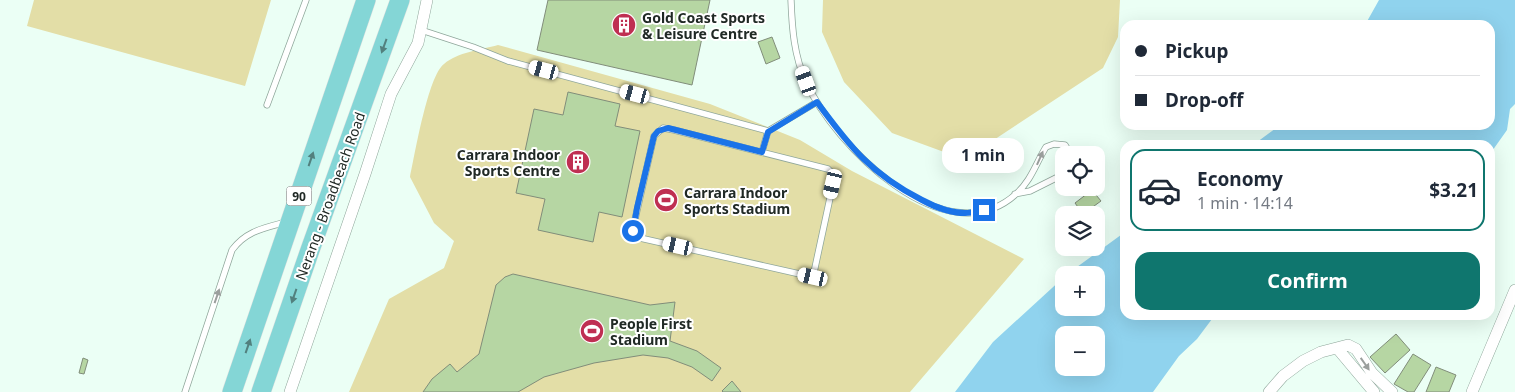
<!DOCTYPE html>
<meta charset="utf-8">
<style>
:root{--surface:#fff;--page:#f2f2f3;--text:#1f2937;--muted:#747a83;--line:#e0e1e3;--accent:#0f766e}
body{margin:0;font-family:"Noto Sans",sans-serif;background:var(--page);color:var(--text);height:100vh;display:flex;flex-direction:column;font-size:19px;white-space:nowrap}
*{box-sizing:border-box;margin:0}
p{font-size:16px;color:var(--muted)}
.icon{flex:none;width:28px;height:28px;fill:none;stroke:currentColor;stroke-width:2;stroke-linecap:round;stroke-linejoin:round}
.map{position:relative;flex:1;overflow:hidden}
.panel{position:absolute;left:1120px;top:140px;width:375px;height:180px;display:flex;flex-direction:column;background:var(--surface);border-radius:15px;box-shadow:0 5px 20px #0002}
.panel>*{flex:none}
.top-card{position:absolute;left:1120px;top:20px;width:375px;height:110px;border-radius:15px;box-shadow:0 5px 20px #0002;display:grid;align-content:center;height:110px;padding:0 15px;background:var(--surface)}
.buttons{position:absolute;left:1055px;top:146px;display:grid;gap:10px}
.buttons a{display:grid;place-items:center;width:50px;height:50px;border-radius:10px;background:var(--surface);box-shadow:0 5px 20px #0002;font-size:25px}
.end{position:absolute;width:22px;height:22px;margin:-11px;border:6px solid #1a73e8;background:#fff;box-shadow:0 0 0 2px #fff}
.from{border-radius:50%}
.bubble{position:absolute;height:35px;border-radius:15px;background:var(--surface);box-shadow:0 5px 20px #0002;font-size:16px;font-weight:700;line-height:35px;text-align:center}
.car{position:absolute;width:15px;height:30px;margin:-15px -8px;border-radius:6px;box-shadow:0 0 4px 1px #0007;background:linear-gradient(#fff 24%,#345 0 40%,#fff 0 76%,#345 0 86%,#fff 0)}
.top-card b{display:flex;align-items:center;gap:18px;height:48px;font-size:19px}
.top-card b+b{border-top:1px solid var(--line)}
.top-card i{width:12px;height:12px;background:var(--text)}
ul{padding:9px 0 0;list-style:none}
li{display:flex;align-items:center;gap:15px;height:82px;margin:0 10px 8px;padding:0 5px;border:2px solid transparent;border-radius:15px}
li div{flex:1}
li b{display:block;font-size:19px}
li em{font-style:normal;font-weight:700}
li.current{border-color:var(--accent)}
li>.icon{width:45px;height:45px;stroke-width:1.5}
.primary-button{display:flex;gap:10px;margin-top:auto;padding:10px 15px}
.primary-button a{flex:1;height:58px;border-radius:15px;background:var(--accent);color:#fff;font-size:20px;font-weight:700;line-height:58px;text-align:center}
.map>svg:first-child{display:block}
.green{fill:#e3dea7}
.water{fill:#90d3ee;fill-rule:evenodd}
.building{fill:#b6d6a3;stroke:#818d7a}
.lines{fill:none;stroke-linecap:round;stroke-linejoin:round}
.service-casing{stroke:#8ea69a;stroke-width:7}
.minor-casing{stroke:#8ea69a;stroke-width:12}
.primary-casing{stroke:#e0e1e0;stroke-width:20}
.service{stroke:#fff;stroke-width:5.5}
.minor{stroke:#fff;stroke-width:11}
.primary{stroke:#84d6d6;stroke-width:19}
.oneway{fill:#52807e}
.oneway2{fill:#9b9f9d}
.route{stroke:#1a73e8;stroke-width:6}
.labels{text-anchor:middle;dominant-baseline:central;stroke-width:4;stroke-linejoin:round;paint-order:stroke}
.shield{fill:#fff;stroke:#636966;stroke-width:1}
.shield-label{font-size:12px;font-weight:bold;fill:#202925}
.poi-label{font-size:14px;font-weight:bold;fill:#202925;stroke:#fff;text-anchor:start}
.street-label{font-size:14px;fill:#202925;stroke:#fff}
</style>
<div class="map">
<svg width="1515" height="392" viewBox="0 0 1515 392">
<rect width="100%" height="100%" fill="#ebfff5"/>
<path class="green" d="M34,0h237l-26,86 -218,-60z
M823,0h297l-2,37 -15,31 -126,83 -33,1 -52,-19 -48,-51 -22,-50z
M498,45l212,59 90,36 52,31 172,88 -114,133h-561l40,-93 55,-31 10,-27 -20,-18 -24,-46c5,-23 18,-101 34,-113 14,-12 36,-14 54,-19z"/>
<path class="water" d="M1379,0h136v104l-5,5 -3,21 -17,24v-9h-237l27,-20h210v-100h-125z
M1125,232v83h90l-18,24 -18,17 -26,36h-198l38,-50 71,-65v31h32v-33h-30zM1064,335h32v33h-32z"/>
<path class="building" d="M548,0h162l-18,85 -155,-35z
M772,37l8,21 -14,6 -8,-22z
M568,92l52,12 -5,22 25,5 -18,86 -23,-5 -6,30 -55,-12 7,-31 -29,-6 18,-84 29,6z
M1092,190l9,11 -18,13 -8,-11z
M513,274l137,31 25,-3 -5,39 27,10 24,17 -9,13 -20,-14 -24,-9 -25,-3 -49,8 -50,14 -26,15h-95l9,-13 18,-15 7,8 22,-18 17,-69 9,-8z
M1396,334l14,16 -25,23 -15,-16z
M1413,354l18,11 -17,27h-6l-14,-8z
M83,358l5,2 -4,14 -5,-1z
M1436,367l20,8 -7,17h-23z
M732,381l9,11h-18l-1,-1z"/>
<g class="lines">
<g class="service-casing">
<path id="service" d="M791,0c1,28 3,56 15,82 28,62 139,176 210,112 15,-13 20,-31 30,-47l8,-3 11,1 6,10
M421,30l52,17 35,14 260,70 49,-29
M267,105l39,-105
M663,128l11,2 154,39 4,4 1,11 -20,93 -173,-39 -5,-4 -2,-6 21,-92z
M762,152l6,-21
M1015,194l15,-3 34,-17
M185,392l47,-142c14,-19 32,-22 54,-28"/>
</g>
<g class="minor-casing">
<path id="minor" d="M1337,348l37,44
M290,392l75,-218 26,-80 27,-51 9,-43
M1269,392l14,-16 20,-15 18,-9 27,-7 8,4 16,24 20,19
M1472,392l43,-102"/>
</g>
<g class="primary-casing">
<path id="primary" d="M232,392l134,-392
M261,392l49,-142 90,-250"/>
</g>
<use href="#service" class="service"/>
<use href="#minor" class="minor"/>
<use href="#primary" class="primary"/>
</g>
<defs><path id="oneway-solid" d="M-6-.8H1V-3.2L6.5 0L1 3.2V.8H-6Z" transform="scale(1.25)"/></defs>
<g class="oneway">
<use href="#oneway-solid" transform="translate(384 46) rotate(110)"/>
<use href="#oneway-solid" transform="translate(311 159) rotate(-71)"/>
<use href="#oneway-solid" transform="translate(294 296) rotate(109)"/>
<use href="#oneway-solid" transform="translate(248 346) rotate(-71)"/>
</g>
<g class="oneway2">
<use href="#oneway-solid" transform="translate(1040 158) rotate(-66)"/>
<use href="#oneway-solid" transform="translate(217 296) rotate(-71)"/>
<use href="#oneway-solid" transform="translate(1365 364) rotate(55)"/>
</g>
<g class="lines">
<path class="route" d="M633,231l4,-23 17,-72 4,-5 10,-3 94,24 6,-20 49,-30c33,45 54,72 105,98 13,7 28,13 43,13 7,0 13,-2 19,-3"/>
</g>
<defs>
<g id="building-disc" transform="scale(1.25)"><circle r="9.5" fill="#bf2f52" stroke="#fff"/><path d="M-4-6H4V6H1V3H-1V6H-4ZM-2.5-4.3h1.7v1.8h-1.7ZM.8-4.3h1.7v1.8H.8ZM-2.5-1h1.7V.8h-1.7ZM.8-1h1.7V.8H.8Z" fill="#fff"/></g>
<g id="stadium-disc" transform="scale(1.25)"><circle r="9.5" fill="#bf2f52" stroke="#fff"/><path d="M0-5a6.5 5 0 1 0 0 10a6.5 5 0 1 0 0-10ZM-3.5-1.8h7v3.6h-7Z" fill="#fff"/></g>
</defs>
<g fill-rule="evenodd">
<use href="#building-disc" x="624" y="25"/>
<use href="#building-disc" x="578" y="162"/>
<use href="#stadium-disc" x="666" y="200"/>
<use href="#stadium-disc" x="592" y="331"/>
</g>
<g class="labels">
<rect class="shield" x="286.5" y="186.5" width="25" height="19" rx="4"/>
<g class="shield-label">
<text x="299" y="196">90</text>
</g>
<g class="poi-label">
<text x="642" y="17">Gold Coast Sports<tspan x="642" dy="16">&amp; Leisure Centre</tspan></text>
<text x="560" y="154" text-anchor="end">Carrara Indoor<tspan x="560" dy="16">Sports Centre</tspan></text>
<text x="684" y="192">Carrara Indoor<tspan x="684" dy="16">Sports Stadium</tspan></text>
<text x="610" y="323">People First<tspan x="610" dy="16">Stadium</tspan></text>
</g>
<g class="street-label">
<text transform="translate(330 196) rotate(-70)">Nerang - Broadbeach Road</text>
</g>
</g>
</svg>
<div class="buttons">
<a><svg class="icon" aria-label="locate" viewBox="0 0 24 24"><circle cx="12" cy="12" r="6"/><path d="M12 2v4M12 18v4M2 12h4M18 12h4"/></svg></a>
<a><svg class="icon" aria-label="layers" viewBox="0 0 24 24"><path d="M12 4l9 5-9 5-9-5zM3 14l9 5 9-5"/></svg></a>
<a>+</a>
<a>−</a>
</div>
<i class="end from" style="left:633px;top:231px"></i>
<i class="end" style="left:984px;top:210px"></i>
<div class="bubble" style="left:942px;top:138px;width:82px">1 min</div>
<i class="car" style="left:544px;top:70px;rotate:285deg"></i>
<i class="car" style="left:806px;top:81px;rotate:340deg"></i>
<i class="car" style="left:635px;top:94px;rotate:285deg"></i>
<i class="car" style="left:833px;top:184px;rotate:193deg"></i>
<i class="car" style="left:678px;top:246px;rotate:283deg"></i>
<i class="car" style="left:813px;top:277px;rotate:283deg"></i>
<div class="top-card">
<b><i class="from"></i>Pickup</b>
<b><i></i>Drop-off</b>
</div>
<section class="panel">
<ul>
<li class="current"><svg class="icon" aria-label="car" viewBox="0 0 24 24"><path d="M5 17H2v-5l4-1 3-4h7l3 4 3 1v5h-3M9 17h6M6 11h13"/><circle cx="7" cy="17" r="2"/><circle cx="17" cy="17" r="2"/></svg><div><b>Economy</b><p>1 min · 14:14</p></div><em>$3.21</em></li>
</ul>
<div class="primary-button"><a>Confirm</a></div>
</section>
</div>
